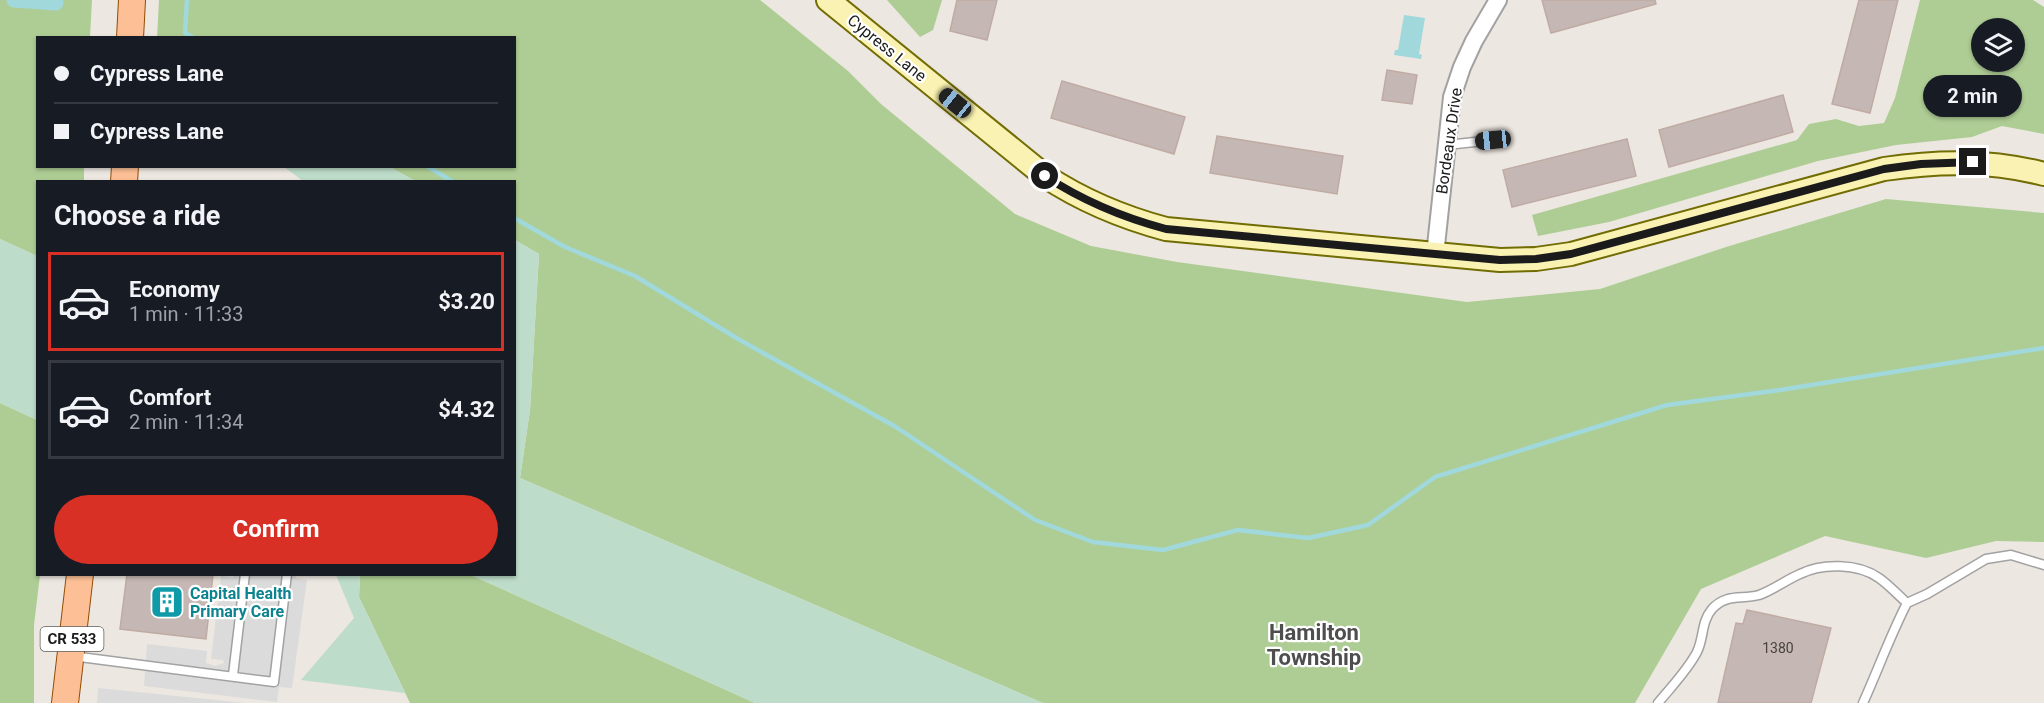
<!DOCTYPE html>
<meta charset="utf-8">
<style>
:root{--surface:#171b24;--page:#20242c;--text:#f1f3f6;--muted:#9ea1a6;--line:#363941;--accent:#d93025}
body{margin:0;font-family:Roboto,sans-serif;background:var(--page);color:var(--text);height:100vh;display:flex;flex-direction:column;font-size:22px;white-space:nowrap}
*{box-sizing:border-box;margin:0}
p{font-size:20px;color:var(--muted)}
.icon{flex:none;width:33px;height:33px;fill:none;stroke:currentColor;stroke-width:2;stroke-linecap:round;stroke-linejoin:round}
.map{position:relative;flex:1;overflow:hidden}
.side{position:absolute;left:36px;top:180px;width:480px;height:396px;display:flex;flex-direction:column;background:var(--surface);border-radius:0px;box-shadow:0 2px 4px #0004}
.side>*{flex:none}
.top-card{position:absolute;left:36px;top:36px;width:480px;height:132px;border-radius:0px;box-shadow:0 2px 4px #0004;display:grid;align-content:center;height:132px;padding:0 18px;background:var(--surface)}
.tools{position:absolute;left:1971px;top:18px;display:grid;gap:12px}
.tools a{display:grid;place-items:center;width:54px;height:54px;border-radius:50%;background:var(--surface);box-shadow:0 2px 4px #0004;font-size:30px}
.end{position:absolute;width:27px;height:27px;margin:-14px;border:8px solid #1b1b1b;background:#fff;box-shadow:0 0 0 3px #fff}
.from{border-radius:50%}
.bubble{position:absolute;height:42px;border-radius:21px;background:var(--surface);box-shadow:0 2px 4px #0004;font-size:20px;font-weight:700;line-height:42px;text-align:center}
.car{position:absolute;width:18px;height:36px;margin:-18px -9px;border-radius:8px;box-shadow:0 0 4px 2px #0007;background:linear-gradient(#222 24%,#8ab4d8 0 40%,#222 0 76%,#8ab4d8 0 86%,#222 0)}
.top-card b{display:flex;align-items:center;gap:21px;height:57px;font-size:22px}
.top-card b+b{border-top:2px solid var(--line)}
.top-card i{width:15px;height:15px;background:var(--text)}
ul{padding:0;list-style:none}
li{display:flex;align-items:center;gap:18px;height:99px;margin:0 12px 9px;padding:0 6px;border:3px solid var(--line);border-radius:0px}
li div{flex:1}
li b{display:block;font-size:22px}
li em{font-style:normal;font-weight:700}
li.selected{border-color:var(--accent)}
li>.icon{width:54px;height:54px;stroke-width:1.5}
h2{padding:0 18px;font-size:27px;line-height:72px}
.cta{display:flex;gap:12px;margin-top:auto;padding:12px 18px}
.cta a{flex:1;height:69px;border-radius:36px;background:var(--accent);color:#fff;font-size:24px;font-weight:700;line-height:69px;text-align:center}
.map>svg:first-child{display:block}
.forest{fill:#aecd94;fill-rule:evenodd}
.wetland{fill:#bddcc9}
.parking{fill:#dbdbdb}
.water{fill:#a0d8dc}
.lines{fill:none;stroke-linecap:round;stroke-linejoin:round}
.stream{stroke:#a0d8dc;stroke-width:4.5}
.canal{stroke:#a0d8dc;stroke-width:15}
.building{fill:#c5b8b4;stroke:#bfaba3;stroke-width:1.5}
.lane-casing{stroke:#a2a2a2;stroke-width:11}
.street-casing{stroke:#a2a2a2;stroke-width:20}
.secondary-casing{stroke:#716c03;stroke-width:26}
.primary-casing{stroke:#934b00;stroke-width:28}
.lane{stroke:#fff;stroke-width:8}
.street{stroke:#fff;stroke-width:16}
.secondary{stroke:#faf2b2;stroke-width:22}
.primary{stroke:#fdc096;stroke-width:26}
.route{stroke:#1b1b1b;stroke-width:8}
.labels{text-anchor:middle;dominant-baseline:central;stroke-width:4.5;stroke-linejoin:round;paint-order:stroke}
.number-label{font-size:14px;fill:#464241}
.shield{fill:#fff;stroke:#5f5f5f;stroke-width:1.5}
.shield-label{font-size:15px;font-weight:bold;fill:#1b1b1b}
.street-label{font-size:16px;fill:#1b1b1b;stroke:#fff}
.culture-label{font-size:16px;font-weight:bold;fill:#0d838f;stroke:#fff;text-anchor:start}
.district-label{font-size:22px;font-weight:bold;fill:#4e4e4e;stroke:#fff}
</style>
<div class="map">
<svg width="2044" height="703" viewBox="0 0 2044 703">
<rect width="100%" height="100%" fill="#ede7e1"/>
<path class="forest" d="M0,0h92l-2,37 -52,1v128l46,1v14l-46,1 -1,74 -37,-17z
M159,0h601l88,71 33,33 134,110 76,32 86,16 290,40 133,-13 126,-42 160,-48 158,14v329l-48,-1 -70,17 -101,-22 -124,53 -66,114h-592l-523,-225 10,-68 9,-156 -24,-14 -1,-58 -99,-1 -25,-14 124,-1v-128h-357z
M887,0h55l-9,30 -13,7z
M1920,0h113l11,7v127l-42,-8 -30,11 -76,8 -78,16 -209,61 -71,14 -6,-21 265,-75 12,-16 27,-5 23,7 25,-3 11,-25zM1982,28h32v34h-32z
M0,403l37,17 1,154 2,1 -6,50v78h-34z
M360,575h111l284,128h-345l-51,-106z"/>
<path class="wetland" d="M284,167h106l25,14h-112z
M0,239l37,17v164l-37,-17z
M515,240l24,14 -9,156 -10,68 523,225h-288l-284,-128 43,-1z
M336,575h24l-1,22 46,96 -104,-13 53,-62z"/>
<path class="parking" d="M296,574v4l11,2 -15,108 -13,-1 -2,15 -133,-16 3,-42 60,7 -1,12 9,3 9,-3 -1,-3 -12,-1 10,-83 12,2 1,-3z
M98,688l147,15h-148z"/>
<path class="water" d="M1404,15l21,3 -6,36 3,1 -1,4 -27,-4 1,-5h3z"/>
<g class="lines">
<path class="stream" d="M187,0l-2,33 9,5
M427,166l26,16
M514,218l51,29 70,29 103,63 158,88 139,93 58,22 70,8 75,-20 70,8 60,-13 67,-48 232,-72 113,-15 264,-42"/>
<path class="canal" d="M14,0l42,3"/>
</g>
<path class="building" d="M957,0h40l-10,40 -37,-9z
M1542,0h113l1,4 -105,29z
M1859,0h39l-28,113 -38,-9z
M1387,70l30,5 -5,29 -30,-4z
M1062,81l123,36 -11,37 -123,-36z
M1783,95l10,37 -124,35 -10,-37z
M1217,136l126,20 -6,38 -127,-21z
M1627,139l9,37 -124,31 -9,-37z
M127,574h86l-7,65 -86,-10z
M1747,610l84,18 -20,75h-93l18,-80 7,1z"/>
<g class="lines">
<g class="lane-casing">
<path id="lane" d="M1447,145l46,-5
M72,656l202,26 13,-108
M233,675l12,-101
M1658,703c13,-16 29,-32 39,-51 7,-14 4,-30 15,-43 15,-16 29,-9 47,-14 14,-5 27,-15 41,-21 22,-11 58,-11 79,4 10,7 19,17 28,25
M1863,703c15,-33 27,-67 44,-100l20,-9 59,-35 25,-4 33,10"/>
</g>
<g class="street-casing">
<path id="street" d="M1435,255l17,-158 10,-30 12,-26 24,-41"/>
</g>
<g class="secondary-casing">
<path id="secondary" d="M828,0l217,176c38,25 76,41 121,53l334,31 36,-1 35,-5 313,-85c55,-8 106,-9 160,5"/>
</g>
<g class="primary-casing">
<path id="primary" d="M130,38l2,-38
M124,182l1,-16
M65,703l15,-129"/>
</g>
<use href="#lane" class="lane"/>
<use href="#street" class="street"/>
<use href="#secondary" class="secondary"/>
<use href="#primary" class="primary"/>
</g>
<g class="lines">
<path class="route" d="M1045,176c38,25 76,41 121,53l334,31 36,-1 35,-5 313,-85 37,-5 52,-2"/>
</g>
<defs>
<g id="building-square" transform="scale(1.725)"><rect x="-9" y="-9" width="18" height="18" rx="4" fill="#0f9aa8" stroke="#fff"/><path d="M-4-6H4V6H1V3H-1V6H-4ZM-2.5-4.3h1.7v1.8h-1.7ZM.8-4.3h1.7v1.8H.8ZM-2.5-1h1.7V.8h-1.7ZM.8-1h1.7V.8H.8Z" fill="#fff"/></g>
</defs>
<g fill-rule="evenodd">
<use href="#building-square" x="167" y="602"/>
</g>
<g class="labels">
<g class="number-label">
<text x="1778" y="648">1380</text>
</g>
<rect class="shield" x="40.5" y="627" width="63" height="24" rx="4.5"/>
<g class="shield-label">
<text x="72" y="639">CR 533</text>
</g>
<g class="street-label">
<text transform="translate(887 48) rotate(39)">Cypress Lane</text>
<text transform="translate(1449 141) rotate(-82)">Bordeaux Drive</text>
</g>
<g class="culture-label">
<text x="190" y="593">Capital Health<tspan x="190" dy="18">Primary Care</tspan></text>
</g>
<g class="district-label">
<text x="1314" y="632">Hamilton<tspan x="1314" dy="25">Township</tspan></text>
</g>
</g>
</svg>
<div class="tools">
<a><svg class="icon" aria-label="layers" viewBox="0 0 24 24"><path d="M12 4l9 5-9 5-9-5zM3 14l9 5 9-5"/></svg></a>
</div>
<i class="end from" style="left:1045px;top:176px"></i>
<i class="end" style="left:1973px;top:162px"></i>
<div class="bubble" style="left:1923px;top:75px;width:99px">2 min</div>
<i class="car" style="left:955px;top:103px;rotate:309deg"></i>
<i class="car" style="left:1493px;top:140px;rotate:264deg"></i>
<div class="top-card">
<b><i class="from"></i>Cypress Lane</b>
<b><i></i>Cypress Lane</b>
</div>
<section class="side">
<h2>Choose a ride</h2>
<ul>
<li class="selected"><svg class="icon" aria-label="car" viewBox="0 0 24 24"><path d="M5 17H2v-5l4-1 3-4h7l3 4 3 1v5h-3M9 17h6M6 11h13"/><circle cx="7" cy="17" r="2"/><circle cx="17" cy="17" r="2"/></svg><div><b>Economy</b><p>1 min · 11:33</p></div><em>$3.20</em></li>
<li><svg class="icon" aria-label="car" viewBox="0 0 24 24"><path d="M5 17H2v-5l4-1 3-4h7l3 4 3 1v5h-3M9 17h6M6 11h13"/><circle cx="7" cy="17" r="2"/><circle cx="17" cy="17" r="2"/></svg><div><b>Comfort</b><p>2 min · 11:34</p></div><em>$4.32</em></li>
</ul>
<div class="cta"><a>Confirm</a></div>
</section>
</div>
